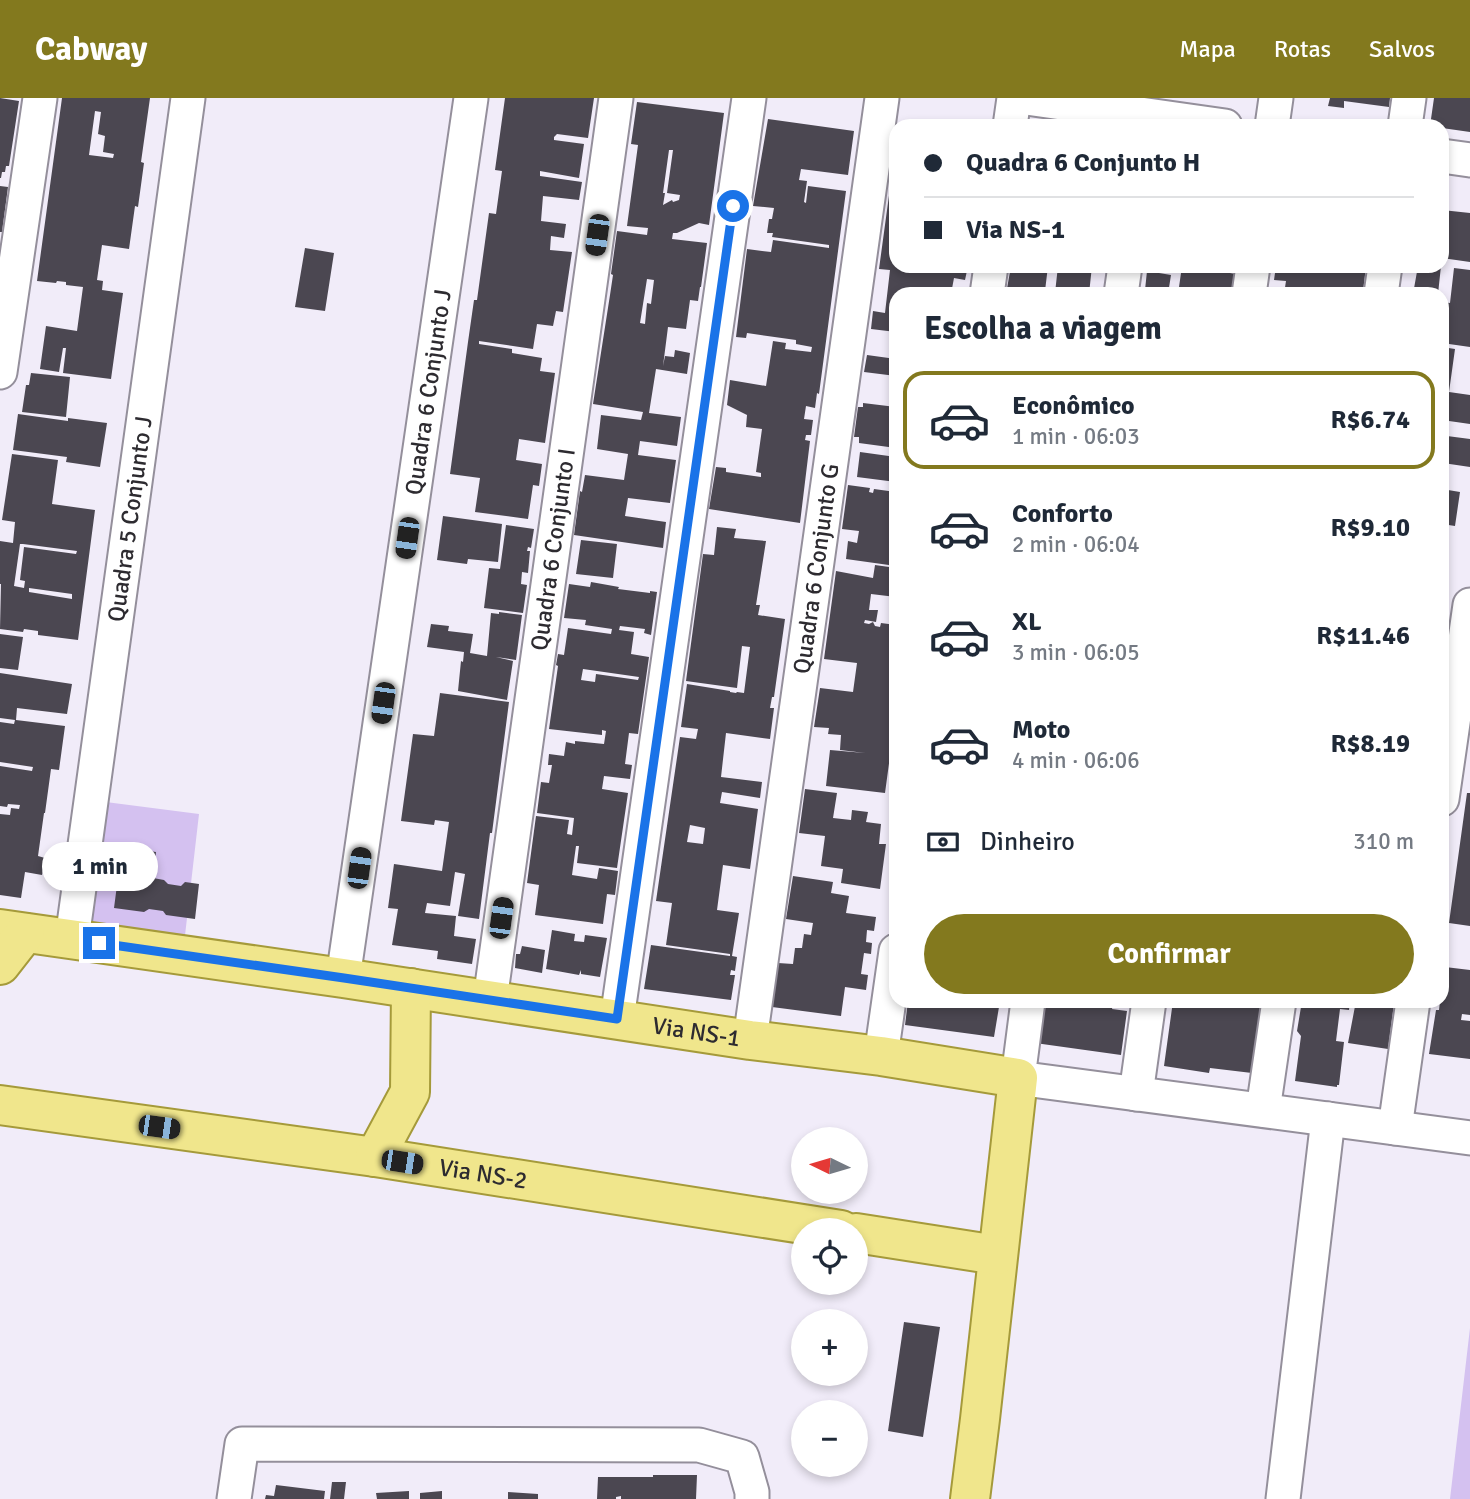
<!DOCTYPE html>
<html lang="pt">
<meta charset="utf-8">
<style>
:root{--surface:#fff;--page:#f6f6f7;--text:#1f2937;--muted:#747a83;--line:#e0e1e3;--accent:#83791e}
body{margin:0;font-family:Signika,sans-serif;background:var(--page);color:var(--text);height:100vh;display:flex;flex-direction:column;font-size:26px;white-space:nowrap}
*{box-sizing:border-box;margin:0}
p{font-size:23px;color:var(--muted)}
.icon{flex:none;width:38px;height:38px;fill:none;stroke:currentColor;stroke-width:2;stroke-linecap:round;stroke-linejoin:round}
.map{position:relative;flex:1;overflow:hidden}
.panel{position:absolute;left:889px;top:189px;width:560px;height:721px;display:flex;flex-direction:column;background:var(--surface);border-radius:21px;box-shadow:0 4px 10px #0003}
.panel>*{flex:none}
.hud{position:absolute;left:889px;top:21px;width:560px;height:154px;border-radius:21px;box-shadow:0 4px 10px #0003;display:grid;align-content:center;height:154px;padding:0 35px;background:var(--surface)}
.needle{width:46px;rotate:275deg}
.buttons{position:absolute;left:791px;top:1029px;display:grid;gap:14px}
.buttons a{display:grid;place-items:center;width:77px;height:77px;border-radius:50%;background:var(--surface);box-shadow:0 4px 10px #0003;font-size:35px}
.end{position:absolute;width:32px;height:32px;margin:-16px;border:9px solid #1a73e8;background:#fff;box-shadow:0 0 0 4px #fff}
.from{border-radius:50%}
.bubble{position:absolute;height:49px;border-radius:24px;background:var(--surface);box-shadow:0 4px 10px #0003;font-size:23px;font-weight:700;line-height:49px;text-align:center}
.car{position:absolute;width:21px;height:42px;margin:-21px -10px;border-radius:9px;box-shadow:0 0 5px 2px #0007;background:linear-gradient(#222 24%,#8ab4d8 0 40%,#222 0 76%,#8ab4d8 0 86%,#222 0)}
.hud b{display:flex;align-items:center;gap:24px;height:66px;font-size:26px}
.hud b+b{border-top:2px solid var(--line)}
.hud i{width:18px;height:18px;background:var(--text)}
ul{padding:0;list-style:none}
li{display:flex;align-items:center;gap:21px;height:98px;margin:0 14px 10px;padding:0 21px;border:4px solid transparent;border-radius:21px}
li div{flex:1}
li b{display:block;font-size:26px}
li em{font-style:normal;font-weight:700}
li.on{border-color:var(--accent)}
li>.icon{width:63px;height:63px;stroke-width:1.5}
h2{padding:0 35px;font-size:32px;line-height:84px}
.pay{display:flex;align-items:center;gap:18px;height:77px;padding:0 35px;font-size:26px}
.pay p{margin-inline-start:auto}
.button{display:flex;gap:14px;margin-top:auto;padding:14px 35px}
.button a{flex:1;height:80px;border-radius:42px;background:var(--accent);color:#fff;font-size:28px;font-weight:700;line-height:80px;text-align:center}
header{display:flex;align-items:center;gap:42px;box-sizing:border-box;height:98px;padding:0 35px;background:var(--accent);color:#fff}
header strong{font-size:33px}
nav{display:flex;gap:38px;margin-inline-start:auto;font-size:24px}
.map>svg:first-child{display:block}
.green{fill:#d4c1f0}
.building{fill:#4b4751;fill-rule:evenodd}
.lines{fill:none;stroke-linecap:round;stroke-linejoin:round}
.minor-casing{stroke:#948f9b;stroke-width:37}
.major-casing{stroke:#a59a3a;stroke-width:42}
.minor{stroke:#fff;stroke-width:33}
.major{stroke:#f0e68c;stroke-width:38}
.route{stroke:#1a73e8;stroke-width:9}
.labels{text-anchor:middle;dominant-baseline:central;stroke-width:7;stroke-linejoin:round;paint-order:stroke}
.street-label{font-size:24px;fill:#2d2b30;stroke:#f1ecf9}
</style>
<header>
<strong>Cabway</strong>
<nav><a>Mapa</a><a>Rotas</a><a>Salvos</a></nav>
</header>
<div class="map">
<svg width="1470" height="1401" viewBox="0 0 1470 1401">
<rect width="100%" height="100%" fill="#f1ecf9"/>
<path class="green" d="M98,703l101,13 -15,130 -98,-14z
M1470,1230v171h-20z"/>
<path class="building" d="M0,0l19,3 -10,65h-3l-1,6h-3l-1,6h-1z
M62,0h88l-9,64 3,1 -6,44 -3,-1 -6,43 -27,-4 -5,35 6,1 -1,9 21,3 -12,86 -48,-6 3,-25h-3l-4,24 -19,-3 6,-43 31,5 6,-44 -17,-2v-3l-9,-1 -1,2 -19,-2zM95,13l6,1 -3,22 7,2 -2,16 11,2 -1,4 -24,-3z
M505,0h89l-6,40 -31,-4 -3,3v3l30,4 -5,34 -39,-7v5l42,6 -3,18 -36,-4 -2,25 25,3 -2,14 -13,-2 -1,14 22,2 -9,60 -7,-1 -3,15 -16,-2 -4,25 -54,-8v3l33,5v4l30,5 -2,13 15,2 -10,70 -26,-4 -3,21 26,4 -3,22 -6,-1 -5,34 -53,-7 5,-34 -30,-4 18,-132 6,-42h3l12,-87 7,1 6,-43 -7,-1z
M1330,0h60l-1,9 -45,-6v7l-16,-2z
M1434,0h36v34l-28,-4v-2h-12z
M637,4l87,11 -15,112 -10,-2 -22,10h-4l-1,6 35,4 -6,44h-1l-2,14 -8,-1 -4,29 -18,-2 -5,39 2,-10 9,1 1,-7 15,3 -3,21 -31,-5 -7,44 32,4 -4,29 -37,-5 -2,14 38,5 -6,43 -42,-5 -3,18 41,6 -3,26 -89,-13 6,-44 2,1 3,-17 39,5 4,-26 -31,-5 4,-34 40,5 2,-8 -50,-8 17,-109 3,-20 -2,-1 6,-43 30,4 1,-7 -21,-2 11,-81 -7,-1zM669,52h4l-6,43 13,2 -1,5 -6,2 -1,-2 -9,5 2,-12h-2zM647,181l7,1 -3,24 -4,-1 -2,21 -5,-1z
M768,21l86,12 -6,44 -47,-6 -2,11 8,1 -3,21 2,1 2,-17 38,5 -27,203 -2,-1 -2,15 -9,-2 -2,13 9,1 -2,15h-5l-1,5 5,1 -10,82 -91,-14 7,-42 10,1v4l35,5v-4l-5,-1 6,-43 -16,-2 1,-12 -20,-10 3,-25 36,6 7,-45 13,2 -1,6 26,3 1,-5 -16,-3v-4l-49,-7 -1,5 -10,-1 11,-88 24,3 2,-12 56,8v-3l-57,-8 1,-4h-6l2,-14h3l2,-11 -21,-2z
M894,61l2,1v106h72l-3,14 -11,-2 -3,16h-55v38l-25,-3 2,-18 12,2 5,-43 -11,-1z
M0,88l8,1 -6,45h-2z
M1442,112l28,3v49l-28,-4z
M305,150l29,5 -9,58 -30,-4z
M1011,168h37l-3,25 -28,-4 -1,7h-10z
M1058,168h34l-3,28 -34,-1z
M1182,168h25l-1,3 30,5 -3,20h-55z
M1276,168h90l-3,26 -10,-1v3h-69l2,-13 -12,-1z
M1418,168h23l-3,28h-25z
M1454,170l16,2v77l-28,-4v-41l8,1z
M1147,173l24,4 -3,19h-27v-4h4z
M1442,249l13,2 -6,43 21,3v29l-28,-4z
M867,257l29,4v17l-32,-4z
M31,275l39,4 -4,40 -44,-5 4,-27h3z
M863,305l33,4v41l-37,-5v-6h-5l4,-30h5z
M18,316l50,7v-3l39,5 -7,44 -34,-5 1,-5 -54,-7z
M1447,338l23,3v28l-27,-4z
M860,354l36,5v25l-39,-5z
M12,356l46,6 -6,44 43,6 -17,130 -40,-5v-4l-14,-2 -1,3 -23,-3 1,-45h-1v-43l13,2 2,-21 -13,-2zM20,446h3l54,7 -1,3 -52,-7 -4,33 5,1 -1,7 -10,-2zM29,490l43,6v5l-43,-7z
M848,387l22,3 -1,4 4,1 1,-4 22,3v74l-50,-7 2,-18 9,2 2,-12 -17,-2z
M1442,391l18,3 -5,34 -13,-2z
M443,418l59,8 -4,38 -30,-3 -1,5 -30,-4z
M506,427l28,4 -3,19 -3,-1 -1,4h3l-2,22 -6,-1 -1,12 6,1 -4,28 -39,-5 5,-40 11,1z
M717,429l19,2 -2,9 32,3 -10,64h4l-2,10 27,4 -11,78h-2l-2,11h4l-4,31 -44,-6 -5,44 41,5 -2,16 -38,-6 -2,11 38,6 -8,60 -27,-4 -6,45 22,3 -7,43 5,1 -2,14 -4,-1 -1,5h5l-4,25 -87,-11 7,-44 79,11v-2l-64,-9 6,-42 -16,-2 24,-164 16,2 2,-10 -17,-2 6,-43 43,7v1l6,1 1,-1 7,1 6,-46 -8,-1 -5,42 -51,-7 17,-127 11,1zM690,727l15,3 -2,16 -16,-2z
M581,442l36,4 -4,34 -37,-4z
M875,467l21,3v29l-25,-3 -2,16h9l-2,12 -11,-2 -1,3 5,1 4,-2 2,4 5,1 1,-4 15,2v128l-1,4 -5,-1 -5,37 -59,-7 4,-36 35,3 -25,-3 1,-15 -13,-1 1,-6 -15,-1 6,-39 33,4 4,-29 -33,-4 12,-88 37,7z
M1442,470l7,1 -5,39h-2z
M591,484l28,5 -1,2 32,4v-2l7,1 -6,43 -7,-2 1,-4 -25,-3 -1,4 15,2 -3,22 18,3 -11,77 -9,-1 -4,31 7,1 -2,14 -26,-3 -2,13 26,4 -11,75 -40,-5 2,-17h-3l-4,29 25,4 2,-11 19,3 -3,24 -8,-1 -4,30 -68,-9 4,-30 -12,-2 9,-67 33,4 -2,14 5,1 2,-17 -37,-5 4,-31 8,1 3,-18h-4l1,-11 15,2 2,-14 9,2v-3l29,3 2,-13 -4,-1v5l-53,-6 9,-63 -2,-1 2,-11 6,1 4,-27 43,6 1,-5 -27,-4 1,-5 -22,-2 5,-34 21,3zM583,571l56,8 -1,3 -42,-6 -1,8 -14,-2z
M499,514l23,3 -6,45 -20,-3 17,4 -6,39 -49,-9 3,-30 2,1 1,-10 -37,-5 4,-23 18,2 -1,5 25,3 -3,19 17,3 4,-43 8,1z
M0,536l23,3 -5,33 -18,-2z
M0,575l72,11 -5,30 -50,-6 -1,12 49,6 -6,44 -8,-1 -6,44h-1l-6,43 7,2 -3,17 -17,-3 -4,26 -21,-3v-81l10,1 1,-7 8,1 1,-4 -12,-1 -1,3 -7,-1v-40l32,5 1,-4 -33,-5v-40l14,2 1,-4 -15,-2z
M440,595l69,9 -17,131h-2l-11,86 -21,-3 7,-42 -10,-2 -5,34 -23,-3 -2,10 31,3 -2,20 22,3 -4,25 -35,-5 1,-8 -46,-6 6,-36 -10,-1 6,-44 48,7 7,-49 -14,-2 -1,5 -33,-4 12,-87 21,2z
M805,691l32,4 -4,25 18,2 1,-10 16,2 -2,10 15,2 -2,20h7l-6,45 -39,-6 2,-14 -22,-3 4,-30 -26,-3z
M1467,695h3v133l-21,-3z
M122,749l34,5 -3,26 11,2 4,4 13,2 4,-4 14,2 -4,35 -29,-4 -3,-4 -14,-2 -5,3 -30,-4z
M793,778l40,6 -2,11 18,3 -3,17 30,4 -2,14 -7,-1 -1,12 6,1 -1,11 -7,-1 -3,21 7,1 -2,15 -21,-3 -4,29 -69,-9 6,-44 15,1 2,-16h7l2,-14 7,1 2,-12 -27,-4z
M552,832l23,4 -1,7 10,1 1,-7 22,3 -7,39 -19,-3v-4l-2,5 -33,-6z
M522,848l23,4 -3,23 -27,-5 1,-14h4z
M1445,869l25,3v45l-8,-1 -1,6 9,1v38l-41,-5 7,-44h3l1,-9h2z
M908,903h92l-6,36 -89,-12z
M1041,903h73l-2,8 15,2 -6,44 -86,-12z
M1173,903h89l-10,72 -42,-5 -1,5 -45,-7z
M1302,903h48l-1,9 -9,-1 -4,32 8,1 -5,43h-2v2l-42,-6 6,-45 -4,-5z
M1356,903l38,3 -6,45 -40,-6z
M904,1224l36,5 -17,110 -35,-6z
M653,1377h44l-1,24h-75v-3l-5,1v2h-19l1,-22h55z
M332,1384h14l-2,17h-14z
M276,1387l49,6 -1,8h-59l1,-4 8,1z
M409,1393v8h-32l-1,-6z
M442,1393v8h-22v-6z
M508,1394l30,2v5h-30z"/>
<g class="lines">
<g class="minor-casing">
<g id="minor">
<path d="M1026,0l199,28"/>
<path d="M1010,28l4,-28"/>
<path d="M1272,28l4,-28"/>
<path d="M1405,28l4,-28"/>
<path d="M1442,58l28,4"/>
<path d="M987,196l4,-28"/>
<path d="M1121,196l4,-28"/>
<path d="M1249,196l4,-28"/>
<path d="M1381,196l4,-28"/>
<path d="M0,274l40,-274"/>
<path d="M1442,701l28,-194"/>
<path id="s1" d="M72,841l116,-841"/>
<path id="s2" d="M343,880l128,-880"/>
<path id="s3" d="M490,902l126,-902"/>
<path d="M1028,903l-10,77 452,60"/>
<path d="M617,921l132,-921"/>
<path id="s4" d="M750,942l132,-942"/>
<path d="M881,958l15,-105"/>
<path d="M1136,996l13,-93"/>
<path d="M1263,1012l16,-109"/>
<path d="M1395,1030l18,-127"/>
<path d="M234,1401l8,-55 457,1 43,12 10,35v7"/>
<path d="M1283,1401l45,-380"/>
</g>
</g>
<g class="major-casing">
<g id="major">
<path id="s5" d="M0,831l343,49 407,62 131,16 137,22 -38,341 -10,80"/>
<path d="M0,867l25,-32"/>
<path id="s6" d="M0,1007l375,52 466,73"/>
<path d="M375,1059l35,-65 1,-104"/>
<path d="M856,1135l141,22"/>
</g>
</g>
<use href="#minor" class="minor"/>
<use href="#major" class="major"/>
</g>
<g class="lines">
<path class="route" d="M99,845l245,35 273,41 116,-813"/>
</g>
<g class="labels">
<g class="street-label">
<text stroke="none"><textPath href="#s2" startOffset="592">Quadra 6 Conjunto J</textPath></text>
<text stroke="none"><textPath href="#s1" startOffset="424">Quadra 5 Conjunto J</textPath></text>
<text stroke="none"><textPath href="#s3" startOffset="455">Quadra 6 Conjunto I</textPath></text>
<text stroke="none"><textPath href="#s4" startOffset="476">Quadra 6 Conjunto G</textPath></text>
<text stroke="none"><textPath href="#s5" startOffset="704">Via NS-1</textPath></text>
<text stroke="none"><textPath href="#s6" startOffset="488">Via NS-2</textPath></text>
</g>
</g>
</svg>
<div class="buttons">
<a><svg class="needle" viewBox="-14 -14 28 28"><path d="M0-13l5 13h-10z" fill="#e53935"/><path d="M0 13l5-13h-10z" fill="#747a83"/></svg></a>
<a><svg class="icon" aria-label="locate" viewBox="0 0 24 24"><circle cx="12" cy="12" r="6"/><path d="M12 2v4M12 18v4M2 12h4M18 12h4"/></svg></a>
<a>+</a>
<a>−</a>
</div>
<i class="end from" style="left:733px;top:108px"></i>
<i class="end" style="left:99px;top:845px"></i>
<div class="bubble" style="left:42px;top:744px;width:116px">1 min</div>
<i class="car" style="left:597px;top:137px;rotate:188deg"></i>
<i class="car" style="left:407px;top:440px;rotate:188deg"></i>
<i class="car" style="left:383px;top:605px;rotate:188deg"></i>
<i class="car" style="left:359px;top:770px;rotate:8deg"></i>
<i class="car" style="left:501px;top:820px;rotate:8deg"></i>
<i class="car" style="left:159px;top:1029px;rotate:98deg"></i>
<i class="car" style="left:402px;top:1064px;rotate:99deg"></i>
<div class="hud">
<b><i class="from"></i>Quadra 6 Conjunto H</b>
<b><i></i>Via NS-1</b>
</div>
<section class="panel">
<h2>Escolha a viagem</h2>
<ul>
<li class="on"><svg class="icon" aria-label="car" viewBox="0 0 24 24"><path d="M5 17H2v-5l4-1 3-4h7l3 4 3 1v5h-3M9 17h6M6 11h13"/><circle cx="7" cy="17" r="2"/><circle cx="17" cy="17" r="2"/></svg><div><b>Econômico</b><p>1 min · 06:03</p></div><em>R$6.74</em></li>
<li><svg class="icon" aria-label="car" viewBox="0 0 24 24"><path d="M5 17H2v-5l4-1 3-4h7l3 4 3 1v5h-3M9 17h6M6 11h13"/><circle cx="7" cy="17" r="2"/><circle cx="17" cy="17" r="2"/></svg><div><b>Conforto</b><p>2 min · 06:04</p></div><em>R$9.10</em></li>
<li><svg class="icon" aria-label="car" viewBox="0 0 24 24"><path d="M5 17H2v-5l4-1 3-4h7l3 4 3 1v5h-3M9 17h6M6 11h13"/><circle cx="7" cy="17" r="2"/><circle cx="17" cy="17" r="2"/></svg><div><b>XL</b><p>3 min · 06:05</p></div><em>R$11.46</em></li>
<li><svg class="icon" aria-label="car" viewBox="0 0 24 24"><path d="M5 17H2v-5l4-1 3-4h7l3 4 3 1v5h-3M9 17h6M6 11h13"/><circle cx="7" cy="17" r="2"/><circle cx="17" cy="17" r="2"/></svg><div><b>Moto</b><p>4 min · 06:06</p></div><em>R$8.19</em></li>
</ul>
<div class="pay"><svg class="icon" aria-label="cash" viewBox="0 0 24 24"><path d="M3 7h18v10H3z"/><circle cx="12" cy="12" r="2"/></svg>Dinheiro<p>310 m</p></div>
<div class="button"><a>Confirmar</a></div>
</section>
</div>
